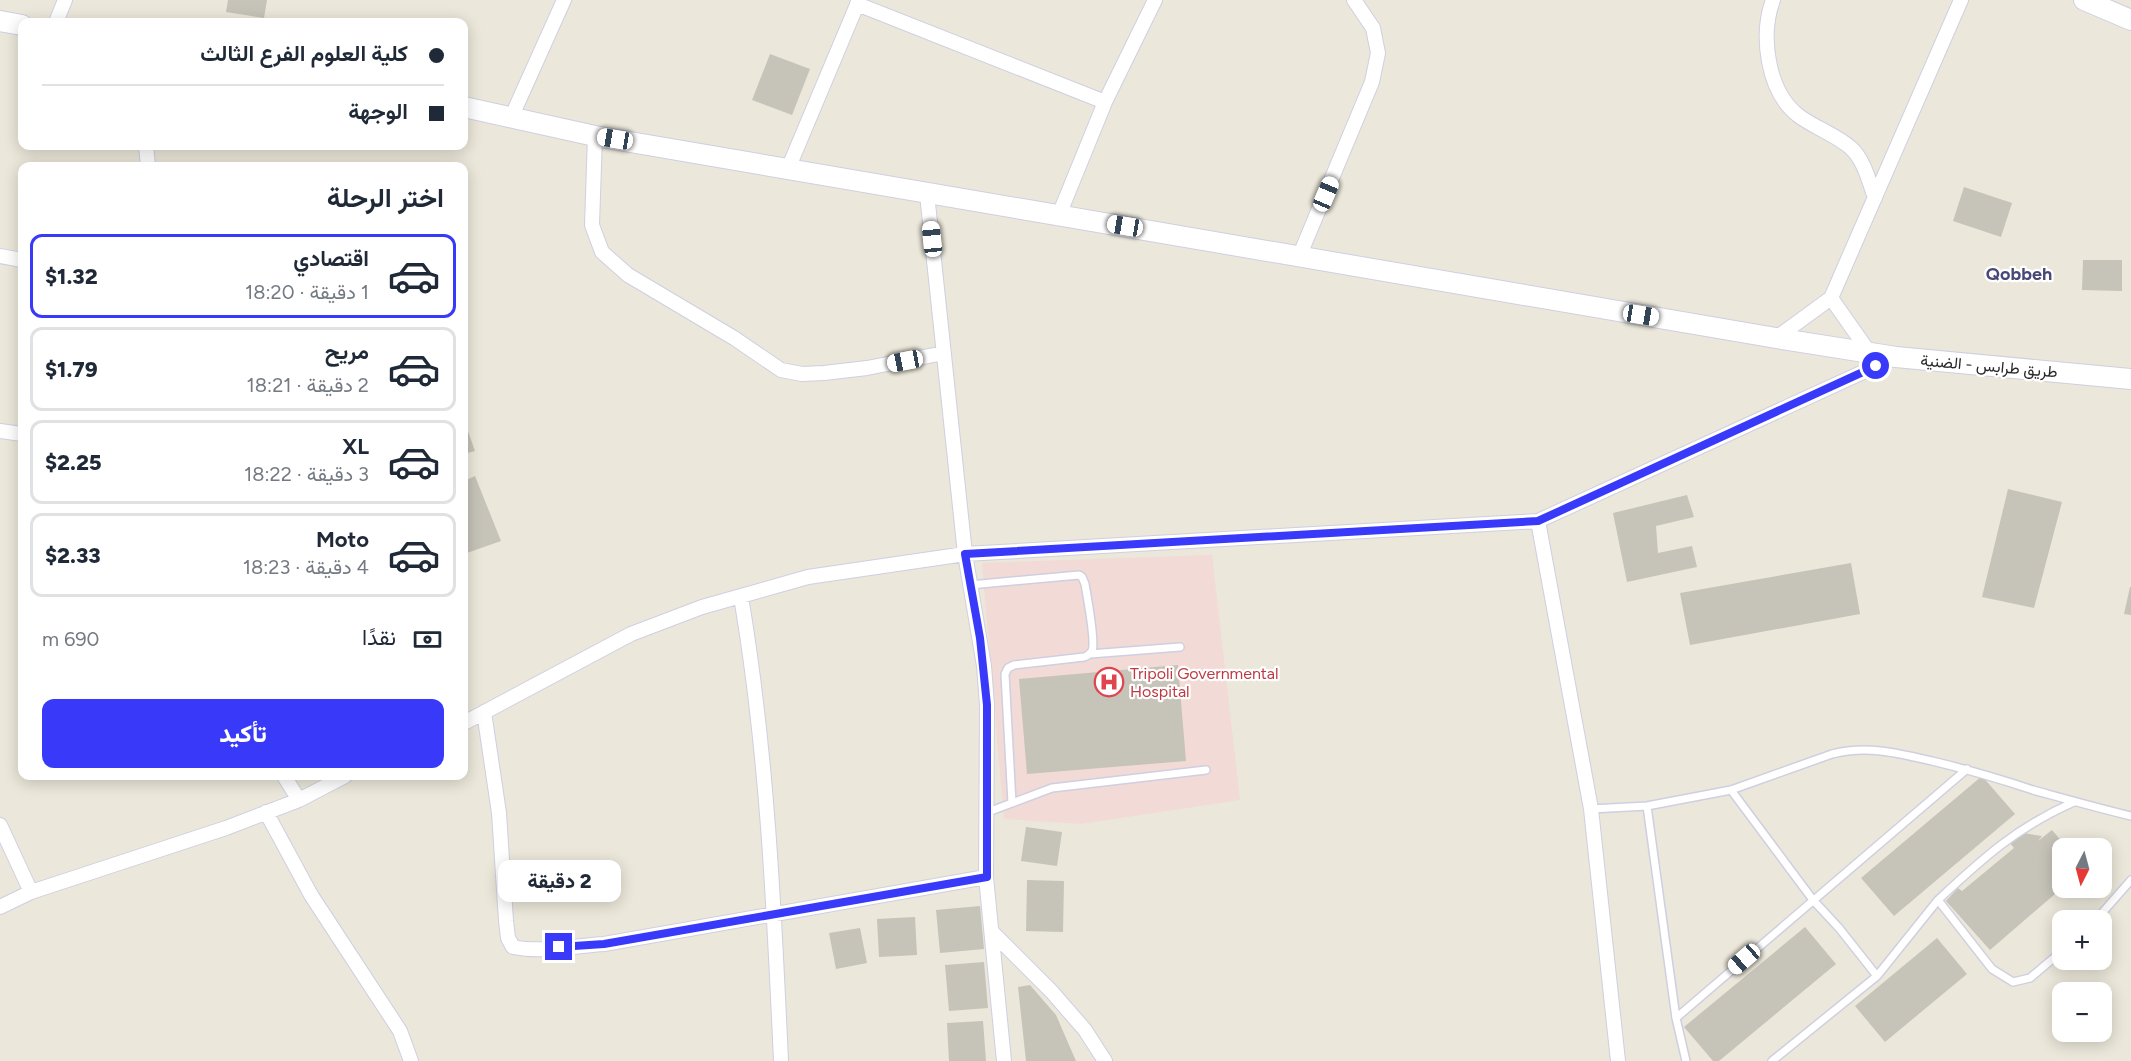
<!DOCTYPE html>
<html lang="ar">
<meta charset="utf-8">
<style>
:root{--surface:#fff;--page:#f2f2f3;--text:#1f2937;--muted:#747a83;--line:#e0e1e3;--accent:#3839f9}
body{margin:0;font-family:Figtree,Vazirmatn,sans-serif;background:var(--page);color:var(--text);direction:rtl;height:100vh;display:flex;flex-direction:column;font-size:22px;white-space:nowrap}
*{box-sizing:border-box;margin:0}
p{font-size:20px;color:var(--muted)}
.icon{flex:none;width:33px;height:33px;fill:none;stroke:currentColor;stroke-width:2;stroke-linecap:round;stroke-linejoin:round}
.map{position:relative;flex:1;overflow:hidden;direction:ltr}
.sheet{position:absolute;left:18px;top:162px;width:450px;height:618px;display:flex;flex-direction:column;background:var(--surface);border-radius:12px;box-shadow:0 3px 15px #0003;direction:rtl}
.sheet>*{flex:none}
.guide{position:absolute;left:18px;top:18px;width:450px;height:132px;border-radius:12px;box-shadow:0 3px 15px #0003;direction:rtl;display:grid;align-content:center;height:132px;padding:0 24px;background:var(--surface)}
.needle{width:39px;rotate:186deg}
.fabs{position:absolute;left:2052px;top:838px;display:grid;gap:12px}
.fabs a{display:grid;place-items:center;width:60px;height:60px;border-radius:12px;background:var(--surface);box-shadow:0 3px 15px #0003;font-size:30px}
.end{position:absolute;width:27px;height:27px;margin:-14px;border:8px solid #3839f9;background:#fff;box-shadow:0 0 0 3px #fff}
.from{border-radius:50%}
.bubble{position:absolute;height:42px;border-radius:12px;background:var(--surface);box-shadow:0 3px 15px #0003;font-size:20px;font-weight:800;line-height:42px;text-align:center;direction:rtl}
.car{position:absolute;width:18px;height:36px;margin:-18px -9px;border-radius:8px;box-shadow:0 0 4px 2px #0007;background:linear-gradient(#fff 24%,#345 0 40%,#fff 0 76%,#345 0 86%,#fff 0)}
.guide b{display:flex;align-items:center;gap:21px;height:57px;font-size:22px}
.guide b+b{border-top:2px solid var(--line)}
.guide i{width:15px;height:15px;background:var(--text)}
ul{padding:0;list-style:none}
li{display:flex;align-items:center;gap:18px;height:84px;margin:0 12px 9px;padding:0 12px;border:3px solid var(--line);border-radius:12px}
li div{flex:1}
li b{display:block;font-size:22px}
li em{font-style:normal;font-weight:800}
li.selected{border-color:var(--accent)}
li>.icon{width:54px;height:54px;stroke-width:1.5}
h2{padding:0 24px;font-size:27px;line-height:72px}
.pay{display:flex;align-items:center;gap:15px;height:66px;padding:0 24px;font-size:22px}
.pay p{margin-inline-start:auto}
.action{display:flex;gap:12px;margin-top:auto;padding:12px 24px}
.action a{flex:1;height:69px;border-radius:12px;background:var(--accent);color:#fff;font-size:24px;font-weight:800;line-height:69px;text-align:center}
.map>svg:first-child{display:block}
.medical{fill:#f2dad6}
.building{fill:#c6c3b9}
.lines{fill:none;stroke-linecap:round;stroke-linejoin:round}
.lane-casing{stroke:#cfcfe1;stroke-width:10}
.street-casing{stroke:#cfcfe1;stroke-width:16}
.secondary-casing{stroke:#cfcfe1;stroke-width:22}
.lane{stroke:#fff;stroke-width:7}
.street{stroke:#fff;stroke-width:14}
.secondary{stroke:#fff;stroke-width:20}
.route{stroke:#3839f9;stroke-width:8}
.labels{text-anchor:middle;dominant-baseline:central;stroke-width:4.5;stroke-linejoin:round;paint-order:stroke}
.street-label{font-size:16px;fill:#282828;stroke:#fff}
.health-label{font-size:16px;fill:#be3a42;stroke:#fff;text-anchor:start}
.neighbourhood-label{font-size:18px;font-weight:bold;fill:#494978;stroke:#fff}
</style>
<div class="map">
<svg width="2131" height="1061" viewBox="0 0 2131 1061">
<rect width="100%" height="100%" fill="#ebe7da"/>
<path class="medical" d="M1212,555l28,245 -159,24 -77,-5 -22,-256z"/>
<path class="building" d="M228,0h39l-3,18 -38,-6z
M770,54l40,15 -18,46 -40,-15z
M1964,187l48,16 -11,34 -48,-16z
M2083,260h39v31l-40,-1z
M464,420l11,31 -11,3z
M475,476l26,65 -37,13v-73z
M2008,489l54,13 -28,106 -52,-11z
M1687,495l7,22 -38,9 2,27 34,-7 5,21 -70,15 -14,-69z
M1851,563l9,51 -170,31 -10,-52z
M2130,587h1v28l-7,-1z
M1178,665l8,96 -159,13 -8,-95z
M1982,776l33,38 -121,102 -33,-38z
M1026,827l36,5 -5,34 -36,-5z
M2052,830l16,19h-6v39l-72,62 -44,-49 12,-13 4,3 52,-43 -4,-5 13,-10 19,3 -4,5z
M1027,880l37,1 -1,51 -37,-1z
M980,906l4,43 -44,4 -4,-43z
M915,917l2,38 -38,2 -2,-38z
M1805,927l31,37 -117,97h-6l-29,-34z
M860,928l7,35 -31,6 -7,-36z
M1937,938l30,36 -82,68 -30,-36z
M984,962l4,46 -39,3 -4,-46z
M1030,985l26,30 20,46h-50l-8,-74z
M983,1021l3,40h-37l-2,-38z"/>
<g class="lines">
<g class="lane-casing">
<path id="lane" d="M970,585l109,-10 3,2 3,7c2,12 11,58 7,67 -2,3 -5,5 -8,6l-70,8 -6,3 -3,6 7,129
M1090,654l90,-7
M1731,790l82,110 26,28 38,48
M1647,806l29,212 10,43
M1591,809l56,-3 84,-16 101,-36c35,-9 66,-1 100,7 34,8 68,18 101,29 33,9 65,18 98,26
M988,812l64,-24 154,-18
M2095,921l36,-41
M2062,951l-32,27 -17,4 -21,-13 -54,-69c45,-42 79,-73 136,-98
M1676,1018l291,-249
M1772,1061l105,-85 61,-76"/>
</g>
<g class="street-casing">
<path id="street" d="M1773,0c-13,35 -6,92 26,116 16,12 36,18 52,32 13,12 18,33 24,50
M857,4l248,98
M56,22l9,-22
M511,118l53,-118
M595,136l-3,89 10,27 26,23 106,63 47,32 21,4 22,-1 43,-5 77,-15
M146,146l2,20
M788,169l71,-169
M927,194l38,360 19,112 3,39 -1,172 18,184
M1059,215l46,-113 50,-102
M0,256l22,4
M1299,257l73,-175 6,-29 -5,-25 -19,-28
M1831,298l38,54
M1776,338l55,-40 130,-298
M0,431l22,3
M1538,521l53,288 27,252
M741,597c26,153 33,309 40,464
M484,712l15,101 7,108 2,17 5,9c29,6 62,-1 91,-3l382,-67
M464,723l167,-89 71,-27 106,-30 157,-23 573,-33 358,-164
M284,776l15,24
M266,812l45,83 89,136 11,30
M0,825l31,67
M0,907l31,-15 195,-64 73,-28 46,-24
M993,933l59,59 33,38 20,31"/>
</g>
<g class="secondary-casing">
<path id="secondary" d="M2084,0l47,20
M0,21l22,4
M464,107l131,29 1181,202 120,19 235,22"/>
</g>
<use href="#lane" class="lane"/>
<use href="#street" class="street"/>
<use href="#secondary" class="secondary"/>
</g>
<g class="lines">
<path class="route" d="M559,947l45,-3 383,-67v-172l-7,-67 -15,-84 573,-33 338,-155"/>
</g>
<defs>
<g id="hospital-ring" transform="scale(1.5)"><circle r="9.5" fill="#fff" stroke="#e0444e" stroke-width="1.5"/><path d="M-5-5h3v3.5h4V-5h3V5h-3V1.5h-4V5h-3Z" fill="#e0444e"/></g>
</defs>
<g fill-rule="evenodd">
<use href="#hospital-ring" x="1109" y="682"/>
</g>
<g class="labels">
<g class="street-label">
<text transform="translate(1989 366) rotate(5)">طريق طرابس - الضنية</text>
</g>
<g class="health-label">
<text x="1130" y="673">Tripoli Governmental<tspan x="1130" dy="18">Hospital</tspan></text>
</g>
<g class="neighbourhood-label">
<text x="2019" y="274">Qobbeh</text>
</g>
</g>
</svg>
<div class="fabs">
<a><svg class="needle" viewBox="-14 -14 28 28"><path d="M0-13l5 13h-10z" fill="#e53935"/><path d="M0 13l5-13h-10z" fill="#747a83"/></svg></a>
<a>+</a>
<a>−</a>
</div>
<i class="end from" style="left:1876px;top:366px"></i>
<i class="end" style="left:559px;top:947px"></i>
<div class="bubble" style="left:498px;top:860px;width:123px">2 دقيقة</div>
<i class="car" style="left:615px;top:139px;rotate:279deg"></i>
<i class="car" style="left:1326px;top:194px;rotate:23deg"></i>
<i class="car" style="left:1125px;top:226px;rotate:280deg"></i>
<i class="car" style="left:932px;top:239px;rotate:354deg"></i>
<i class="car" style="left:1641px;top:315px;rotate:99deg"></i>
<i class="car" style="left:905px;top:361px;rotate:259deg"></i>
<i class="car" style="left:1744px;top:959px;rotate:229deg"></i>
<div class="guide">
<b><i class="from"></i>كلية العلوم الفرع الثالث</b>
<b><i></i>الوجهة</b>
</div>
<section class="sheet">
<h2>اختر الرحلة</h2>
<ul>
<li class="selected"><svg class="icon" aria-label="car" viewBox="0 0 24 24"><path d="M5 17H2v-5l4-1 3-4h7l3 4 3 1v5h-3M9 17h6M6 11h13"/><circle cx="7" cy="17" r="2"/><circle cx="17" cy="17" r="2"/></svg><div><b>اقتصادي</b><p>1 دقيقة · 18:20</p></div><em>$1.32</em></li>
<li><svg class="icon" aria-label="car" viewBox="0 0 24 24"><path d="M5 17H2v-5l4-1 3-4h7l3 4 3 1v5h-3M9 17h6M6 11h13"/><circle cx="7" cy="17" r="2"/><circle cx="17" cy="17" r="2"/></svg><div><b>مريح</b><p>2 دقيقة · 18:21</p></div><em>$1.79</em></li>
<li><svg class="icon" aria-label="car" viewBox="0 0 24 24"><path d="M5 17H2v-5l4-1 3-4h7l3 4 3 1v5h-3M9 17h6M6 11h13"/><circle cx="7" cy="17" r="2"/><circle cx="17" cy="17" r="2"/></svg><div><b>XL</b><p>3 دقيقة · 18:22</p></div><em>$2.25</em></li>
<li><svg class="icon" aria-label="car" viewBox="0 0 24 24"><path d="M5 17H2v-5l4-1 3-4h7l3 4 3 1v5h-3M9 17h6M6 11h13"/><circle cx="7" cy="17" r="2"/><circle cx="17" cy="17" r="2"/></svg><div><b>Moto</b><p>4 دقيقة · 18:23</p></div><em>$2.33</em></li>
</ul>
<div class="pay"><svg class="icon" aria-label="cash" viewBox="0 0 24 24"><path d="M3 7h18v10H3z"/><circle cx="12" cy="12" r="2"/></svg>نقدًا<p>690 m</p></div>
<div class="action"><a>تأكيد</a></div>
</section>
</div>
